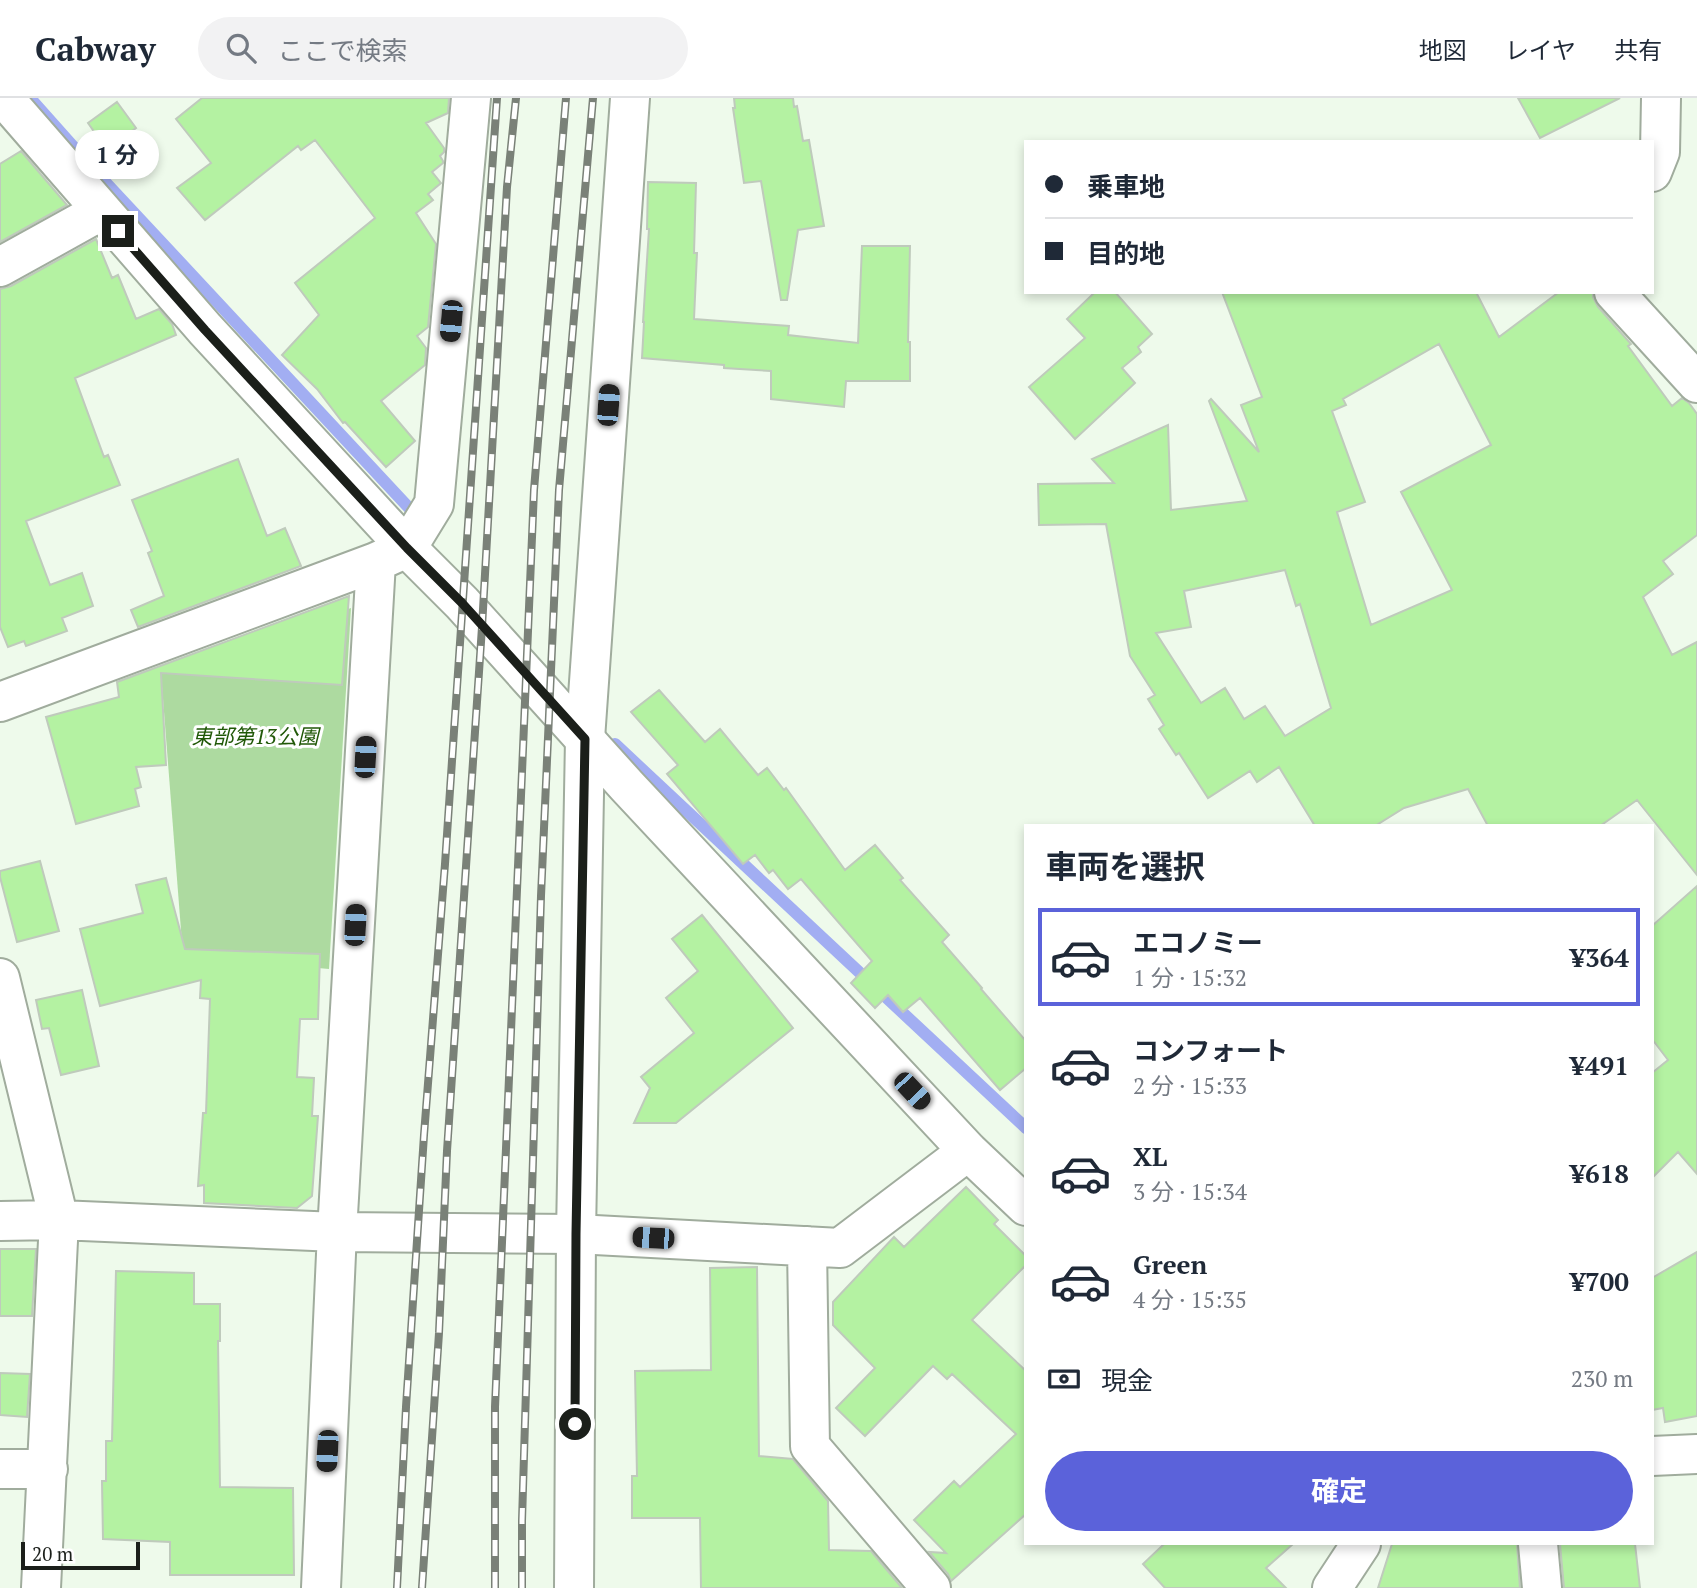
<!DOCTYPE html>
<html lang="ja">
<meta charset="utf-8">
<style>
:root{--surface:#fff;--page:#f2f2f3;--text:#1f2937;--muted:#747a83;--line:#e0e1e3;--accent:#5b62da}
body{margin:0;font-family:"PT Serif","Noto Sans JP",serif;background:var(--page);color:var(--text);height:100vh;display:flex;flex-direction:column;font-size:26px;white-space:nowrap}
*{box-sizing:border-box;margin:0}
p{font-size:23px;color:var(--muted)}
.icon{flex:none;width:38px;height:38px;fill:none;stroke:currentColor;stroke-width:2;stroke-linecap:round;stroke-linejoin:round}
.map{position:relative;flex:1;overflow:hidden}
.panel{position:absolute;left:1024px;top:726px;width:630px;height:721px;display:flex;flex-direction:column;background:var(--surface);border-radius:0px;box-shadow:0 4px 10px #0003}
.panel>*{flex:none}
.top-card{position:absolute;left:1024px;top:42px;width:630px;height:154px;border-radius:0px;box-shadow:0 4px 10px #0003;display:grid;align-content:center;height:154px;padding:0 21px;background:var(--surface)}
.scale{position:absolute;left:21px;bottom:18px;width:119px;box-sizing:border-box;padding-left:7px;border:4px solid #1b1f1a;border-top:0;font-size:19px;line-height:24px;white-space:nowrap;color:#1b1f1a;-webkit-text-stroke:5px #fff;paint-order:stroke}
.end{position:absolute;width:32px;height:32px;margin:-16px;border:9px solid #1b1f1a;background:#fff;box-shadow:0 0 0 4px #fff}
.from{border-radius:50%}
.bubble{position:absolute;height:49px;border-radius:24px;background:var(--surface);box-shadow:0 4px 10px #0003;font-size:23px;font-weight:700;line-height:49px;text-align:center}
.car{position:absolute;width:21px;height:42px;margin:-21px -10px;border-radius:9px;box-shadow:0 0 5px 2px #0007;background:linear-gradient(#222 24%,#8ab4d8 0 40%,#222 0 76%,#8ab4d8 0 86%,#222 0)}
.top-card b{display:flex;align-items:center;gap:24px;height:66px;font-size:26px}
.top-card b+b{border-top:2px solid var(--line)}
.top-card i{width:18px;height:18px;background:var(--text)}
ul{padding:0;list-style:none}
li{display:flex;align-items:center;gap:21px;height:98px;margin:0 14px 10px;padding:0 7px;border:4px solid transparent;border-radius:0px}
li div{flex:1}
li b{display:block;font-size:26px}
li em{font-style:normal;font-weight:700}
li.on{border-color:var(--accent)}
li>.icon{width:63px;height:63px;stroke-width:1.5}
h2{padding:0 21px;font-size:32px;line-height:84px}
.pay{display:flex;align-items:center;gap:18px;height:77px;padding:0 21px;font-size:26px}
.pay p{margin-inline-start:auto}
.button{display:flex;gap:14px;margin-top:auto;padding:14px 21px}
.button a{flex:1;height:80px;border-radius:42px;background:var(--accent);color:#fff;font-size:28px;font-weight:700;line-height:80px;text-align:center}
header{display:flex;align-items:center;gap:42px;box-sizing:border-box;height:98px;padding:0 35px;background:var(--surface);border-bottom:2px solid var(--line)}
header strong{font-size:33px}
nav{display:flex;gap:38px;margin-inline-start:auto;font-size:24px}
.search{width:490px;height:63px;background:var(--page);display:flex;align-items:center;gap:18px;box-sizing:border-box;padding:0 24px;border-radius:38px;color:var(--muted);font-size:26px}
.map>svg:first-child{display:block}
.green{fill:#addaa0}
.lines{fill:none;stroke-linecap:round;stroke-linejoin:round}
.stream{stroke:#a2aef2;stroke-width:12}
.building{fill:#b4f2a2;stroke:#bfcabc;stroke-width:2;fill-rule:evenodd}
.minor-casing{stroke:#a0ac9d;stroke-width:42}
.tertiary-casing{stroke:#a0ac9d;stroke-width:42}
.minor{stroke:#fff;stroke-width:38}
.tertiary{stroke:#fff;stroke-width:38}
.rail-casing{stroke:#7a8178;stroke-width:8}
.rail{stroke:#fff;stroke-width:5;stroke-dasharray:16;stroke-linecap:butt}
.route{stroke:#1b1f1a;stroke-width:9}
.labels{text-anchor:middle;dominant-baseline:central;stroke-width:6;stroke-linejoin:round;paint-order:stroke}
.park-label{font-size:21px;font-style:italic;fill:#205807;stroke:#fff}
</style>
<header>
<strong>Cabway</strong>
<div class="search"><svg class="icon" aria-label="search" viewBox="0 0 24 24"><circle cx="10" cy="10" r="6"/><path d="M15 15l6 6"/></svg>ここで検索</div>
<nav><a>地図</a><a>レイヤ</a><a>共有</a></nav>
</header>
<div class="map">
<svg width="1697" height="1490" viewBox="0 0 1697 1490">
<rect width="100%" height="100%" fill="#eefaeb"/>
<path class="green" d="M351,510l-22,361 -146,-13 -22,-283z"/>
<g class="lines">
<path class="stream" d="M30,0l65,73 316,339
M615,646l411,384"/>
</g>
<path class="building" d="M202,0h247l-1,15 -22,10 18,25v4l-4,4 3,5v2l-11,9 9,11 -13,11 5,6 -17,13 20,31 -8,83 -11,9 9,12 -1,17 -44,36 34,40 -29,26 -41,-45 -2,1 -26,-34 -35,-34 37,-40 -24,-32 80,-65 -60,-78 -14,10 -3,-4 -93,74 -28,-32 34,-25 -35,-44z
M734,0h59l1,9 3,-1 6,35 6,-1 15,86 -26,4 -11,70h-6l-20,-119 -17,2 -11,-75h2z
M1518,0h102l-80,40z
M117,4l19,26 -29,22 -19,-27z
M21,53l46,54 -67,37v-78z
M648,84l48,1 -2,70h3l-3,66 95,7 -1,9 70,8 4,-97h48l-2,96h2v39h-64l-2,26 -73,-8v-28l-47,-3v-3l-82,-7 2,-36h-1l6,-93h-2z
M96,141l16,39 6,-3 18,44 23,-10 13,15 4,11 -101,43 29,79 4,-2 12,30 -94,36 24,64 32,-12 11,33 -31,12 5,13 -41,15 -2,-5 -16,6 -8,-20v-338l11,-3z
M1095,194h20l37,42 -14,13 3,5 -19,16 13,15 -60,56 -46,-52 56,-49 -18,-19z
M1222,194h254l23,45 60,-45h34v5l5,10 33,37 -3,2 44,60 10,-8 7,5 8,11v121l-34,26 10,13 -30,23 29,58 25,-13v233l-60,-75 -37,26h-112l-20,-37 -64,19 -29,18h-60l-36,-59 -22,15 -7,-11 -42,27 -29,-45 -3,2 -17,-26 5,-4 -16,-26 7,-4 -25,-39 -24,-132 -67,1 -1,-41 76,-1 -22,-24 76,-34 3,85 76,-9 -38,-100 2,-2 48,53 -18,-47 21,-8zM1439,246l52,101 -90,47 51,98 -81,35 -34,-113 28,-10 -33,-91 14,-6 -3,-6zM1285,472l11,36 4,-2 31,104 -46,28 -20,-30 -21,13 -19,-31 -24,15 -45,-70 35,-6 -7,-36z
M238,361l29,77 18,-8 16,38 -163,61 -7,-17 33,-14 -16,-43 4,-2 -20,-51z
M349,498l-7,89 -181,-12 5,92 -30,2 5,20 -6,2 4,17 -63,18 -30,-107 73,-20 -2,-15z
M659,592l46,52 15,-13 38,46 9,-7 17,22 2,-2 59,82 30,-25 28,33 -3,2 49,55 -7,7 40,46 -1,1 45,52v27l-26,22 -80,-92 -17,14 -15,-17 -13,13 -24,-25 21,-22 -71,-82 -13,10 -15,-19 -4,3 -14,-18 -12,9 -76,-90 11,-9 -47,-53z
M40,763l19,70 -42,11 -17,-65v-6z
M166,780l19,71 135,5 -2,65h-18l-3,58 17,1 -2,38h6l-6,80 -15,12 -93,-5v-18l-6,1 5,-73h3l4,-114 -10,-1 1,-18 -101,26 -20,-77 63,-16 -7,-28z
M1697,788v288l-19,-22 -26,26v-105l16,-13 -16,-21v-113z
M702,817l91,113 -117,95h-42l16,-35 -9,-11 53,-44 -28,-35 32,-27 -26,-32z
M82,892l17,76 -38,9 -12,-47 -7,1 -6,-29z
M966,1089l32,33 -4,4 32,32v9l-54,55 54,51v143l-75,67 -3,-7 -19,-22 17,1 -32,-33 40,-39 6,6 56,-53 -64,-60 -5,5 -14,-13 -68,70 -29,-28 39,-40 -42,-43v-23l61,-65 10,10z
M0,1151h36l-4,67h-32z
M1697,1154v164l-32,6 -2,-14 -11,2v-132z
M757,1169l2,189 34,3 35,42 1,49 42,1 31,37h-201l-1,-70h-68v-42h5l-2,-105 76,-1 -1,-102z
M116,1173l78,2v31h26v37h-2l2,146 73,1 1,87h-124v-33l-67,-3 -1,-58h4v-40h6z
M0,1275l30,1 -3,43 -27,-2z
M1164,1446h129l-27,24 20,20h-121l-22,-24z
M1392,1446h125l3,44h-142z
M1560,1446h75l5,44h-76z"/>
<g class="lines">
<g class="minor-casing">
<path id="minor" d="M4,0l201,231 202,219 55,55 165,183 341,365 58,55
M1652,74l8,-20 1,-54
M0,169l101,-56
M1614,194l83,91
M0,604l376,-140
M0,880l59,242 -18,368
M0,1123l59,-1 278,12 239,2 264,14 128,-97
M807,1148l3,200 121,142
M1652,1358l45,-2
M0,1371h48
M1538,1446l4,44
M321,1490l16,-356 39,-670 31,-14 27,-44 37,-406
M1332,1490l29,-44"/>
</g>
<g class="tertiary-casing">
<path id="tertiary" d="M574,1490l2,-354 9,-495 45,-641"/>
</g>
<use href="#minor" class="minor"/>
<use href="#tertiary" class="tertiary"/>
<g class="rail-casing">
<path id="rail" d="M397,1490l9,-181 18,-272 21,-271 52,-766
M422,1490l17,-255 8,-182 35,-524 25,-440 9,-89
M495,1490v-181l39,-917 32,-392
M522,1490v-67l19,-625 18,-406 34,-392"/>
</g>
<use href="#rail" class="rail"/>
</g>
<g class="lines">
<path class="route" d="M118,133l87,99 202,218 55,55 123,136 -9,495 -1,190"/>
</g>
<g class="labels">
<g class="park-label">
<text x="255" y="638">東部第13公園</text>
</g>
</g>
</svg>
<div class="scale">20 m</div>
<i class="end from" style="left:575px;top:1326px"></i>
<i class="end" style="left:118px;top:133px"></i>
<div class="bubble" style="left:75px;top:32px;width:84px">1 分</div>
<i class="car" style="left:451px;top:223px;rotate:185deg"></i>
<i class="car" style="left:608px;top:307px;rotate:4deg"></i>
<i class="car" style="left:365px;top:659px;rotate:3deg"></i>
<i class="car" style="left:355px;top:827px;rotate:3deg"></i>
<i class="car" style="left:912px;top:993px;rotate:137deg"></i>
<i class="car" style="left:653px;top:1140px;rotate:273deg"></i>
<i class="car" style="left:327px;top:1353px;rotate:183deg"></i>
<div class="top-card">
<b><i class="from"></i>乗車地</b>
<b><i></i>目的地</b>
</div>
<section class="panel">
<h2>車両を選択</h2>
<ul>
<li class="on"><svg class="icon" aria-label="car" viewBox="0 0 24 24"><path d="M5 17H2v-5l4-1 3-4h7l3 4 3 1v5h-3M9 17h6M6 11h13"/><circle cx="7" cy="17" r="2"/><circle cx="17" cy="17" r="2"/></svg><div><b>エコノミー</b><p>1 分 · 15:32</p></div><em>¥364</em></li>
<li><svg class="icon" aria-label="car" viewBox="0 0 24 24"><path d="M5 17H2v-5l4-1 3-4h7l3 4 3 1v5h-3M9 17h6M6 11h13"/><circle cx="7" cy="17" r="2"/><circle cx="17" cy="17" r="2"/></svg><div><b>コンフォート</b><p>2 分 · 15:33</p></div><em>¥491</em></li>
<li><svg class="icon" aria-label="car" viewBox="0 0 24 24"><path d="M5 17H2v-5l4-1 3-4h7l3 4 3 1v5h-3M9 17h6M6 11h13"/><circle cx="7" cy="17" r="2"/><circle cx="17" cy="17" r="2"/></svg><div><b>XL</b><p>3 分 · 15:34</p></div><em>¥618</em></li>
<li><svg class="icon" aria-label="car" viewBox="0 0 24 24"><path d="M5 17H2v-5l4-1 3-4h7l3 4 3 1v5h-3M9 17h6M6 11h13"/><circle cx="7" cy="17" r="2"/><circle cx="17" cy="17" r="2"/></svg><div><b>Green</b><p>4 分 · 15:35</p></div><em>¥700</em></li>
</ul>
<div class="pay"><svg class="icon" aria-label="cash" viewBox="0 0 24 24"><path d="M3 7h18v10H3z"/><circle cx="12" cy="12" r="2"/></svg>現金<p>230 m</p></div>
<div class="button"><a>確定</a></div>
</section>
</div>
